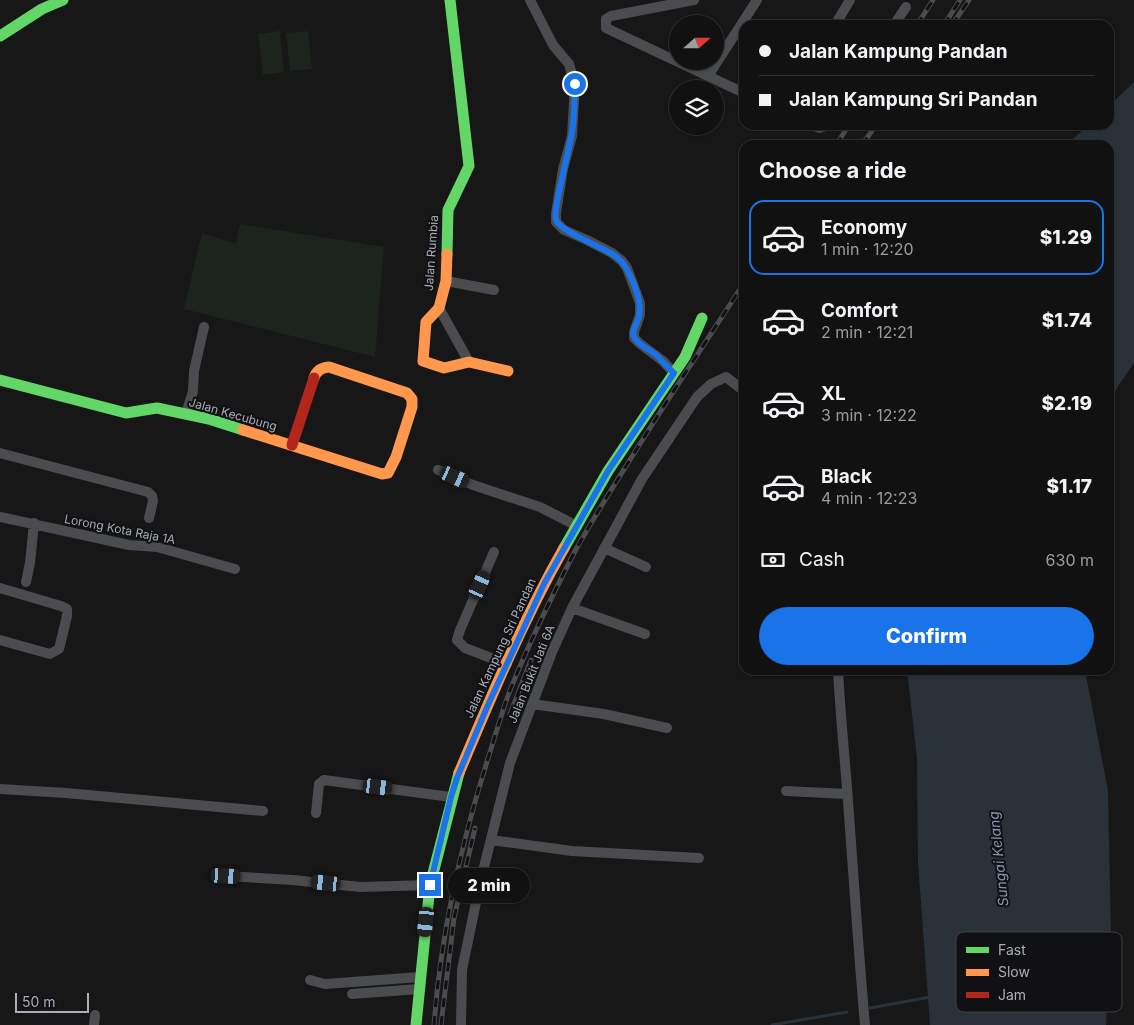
<!DOCTYPE html>
<meta charset="utf-8">
<style>
:root{--surface:#111;--page:#1a1a1a;--text:#f1f3f6;--muted:#9c9d9f;--line:#303131;--accent:#1a73e8}
body{margin:0;font-family:Inter,sans-serif;background:var(--page);color:var(--text);height:100vh;display:flex;flex-direction:column;font-size:19px;white-space:nowrap}
*{box-sizing:border-box;margin:0}
p{font-size:16px;color:var(--muted)}
.icon{flex:none;width:28px;height:28px;fill:none;stroke:currentColor;stroke-width:2;stroke-linecap:round;stroke-linejoin:round}
.map{position:relative;flex:1;overflow:hidden}
.sheet{position:absolute;left:739px;top:140px;width:375px;height:535px;display:flex;flex-direction:column;background:var(--surface);border-radius:15px;box-shadow:0 1px 4px #0004,0 0 0 1px var(--line)}
.sheet>*{flex:none}
.hud{position:absolute;left:739px;top:20px;width:375px;height:110px;border-radius:15px;box-shadow:0 1px 4px #0004,0 0 0 1px var(--line);display:grid;align-content:center;height:110px;padding:0 20px;background:var(--surface)}
.needle{width:32px;rotate:69deg}
.controls{position:absolute;left:669px;top:15px;display:grid;gap:10px}
.controls a{display:grid;place-items:center;width:55px;height:55px;border-radius:50%;background:var(--surface);box-shadow:0 1px 4px #0004,0 0 0 1px var(--line);font-size:25px}
.scale{position:absolute;left:15px;bottom:12px;width:74px;box-sizing:border-box;padding-left:5px;border:2px solid #a8adb8;border-top:0;font-size:14px;line-height:18px;white-space:nowrap;color:#a8adb8;-webkit-text-stroke:4px #111113;paint-order:stroke}
.end{position:absolute;width:22px;height:22px;margin:-11px;border:6px solid #1a73e8;background:#fff;box-shadow:0 0 0 2px #fff}
.from{border-radius:50%}
.bubble{position:absolute;height:35px;border-radius:18px;background:var(--surface);box-shadow:0 1px 4px #0004,0 0 0 1px var(--line);font-size:16px;font-weight:800;line-height:35px;text-align:center}
.car{position:absolute;width:15px;height:30px;margin:-15px -8px;border-radius:6px;box-shadow:0 0 4px 1px #0007;background:linear-gradient(#222 24%,#8ab4d8 0 40%,#222 0 76%,#8ab4d8 0 86%,#222 0)}
.hud b{display:flex;align-items:center;gap:18px;height:48px;font-size:19px}
.hud b+b{border-top:1px solid var(--line)}
.hud i{width:12px;height:12px;background:var(--text)}
ul{padding:0;list-style:none}
li{display:flex;align-items:center;gap:15px;height:75px;margin:0 10px 8px;padding:0 10px;border:2px solid transparent;border-radius:15px}
li div{flex:1}
li b{display:block;font-size:19px}
li em{font-style:normal;font-weight:800}
li.active{border-color:var(--accent)}
li>.icon{width:45px;height:45px;stroke-width:1.5}
h2{padding:0 20px;font-size:22px;line-height:60px}
.pay{display:flex;align-items:center;gap:12px;height:55px;padding:0 20px;font-size:19px}
.pay p{margin-inline-start:auto}
.cta{display:flex;gap:10px;margin-top:auto;padding:10px 20px}
.cta a{flex:1;height:58px;border-radius:30px;background:var(--accent);color:#fff;font-size:20px;font-weight:800;line-height:58px;text-align:center}
.map>svg:first-child{display:block}
.green{fill:#1d241e}
.water{fill:#2a3239}
.lines{fill:none;stroke-linecap:round;stroke-linejoin:round}
.stream{stroke:#2a3239;stroke-width:3}
.street{stroke:#4b4c50;stroke-width:10}
.fast{stroke:#63d668;stroke-width:11}
.slow{stroke:#ff974d;stroke-width:11}
.jam{stroke:#b3261e;stroke-width:11}
.rail-casing{stroke:#4b4c4f;stroke-width:5}
.rail{stroke:#111113;stroke-width:3;stroke-dasharray:9;stroke-linecap:butt}
.route{stroke:#1a73e8;stroke-width:6}
.labels{text-anchor:middle;dominant-baseline:central;stroke-width:4;stroke-linejoin:round;paint-order:stroke}
.street-label{font-size:12px;fill:#a8adb8;stroke:#111113}
.water-label{font-size:14px;font-style:italic;fill:#7f9bb3;stroke:#111113}
.key{fill:#111113;stroke:#3e4045;stroke-width:1}
.key-label{font-size:14px;fill:#a8adb8}
</style>
<div class="map">
<svg width="1134" height="1025" viewBox="0 0 1134 1025">
<rect width="100%" height="100%" fill="#171717"/>
<path class="green" d="M280,31l4,41 -21,3 -5,-41z
M308,31l4,38 -22,2 -4,-38z
M240,224l144,23 -9,110 -191,-48 18,-76 34,11z"/>
<path class="water" d="M1134,82v281l-16,23 -9,18v-259h-42l21,-20h21v-19z
M907,670h178l23,121 3,145 -5,89h-176l-12,-163 -1,-104z"/>
<g class="lines">
<path class="stream" d="M870,1008l61,-11
M772,1025l75,-13"/>
<path class="street" d="M530,0l23,45 16,19 6,20 -3,52 -9,33 -7,44v9l8,8 23,10 25,13 10,8 5,7 13,35v12l-6,17v6l5,5 24,18 11,12
M694,0l-83,16 -5,3v9l138,65
M835,25l15,-25
M894,25l12,-18
M708,76l49,-76
M812,125l7,3 10,-3
M446,281l48,9
M439,308l30,54
M186,414l7,-23 1,-20 10,-44
M0,453l148,39 4,4 1,5 -4,17
M438,470l35,15 67,22 37,19
M0,517l129,28 28,2 78,22
M604,548l42,19
M494,552l-34,78 -3,10 8,8 42,16
M26,582l4,-19 4,-40
M0,588l61,18 6,3v7l-8,33 -9,5 -50,-14
M572,608l73,26
M838,670c2,40 6,79 9,118 6,79 11,158 18,237
M532,704l72,10 63,14
M0,789l66,4 197,18
M786,791l61,3
M316,813l3,-29 5,-4 127,17
M491,840l81,11 127,7
M226,876l67,4 67,7 70,-2
M310,980l15,4 95,-7
M352,994l67,-5
M94,1025l1,-10
M461,1025l1,-55 18,-87 30,-120 42,-111 20,-44 70,-129 55,-82 14,-13 15,-7 18,14"/>
<path class="fast" d="M0,36l42,-27 21,-9
M447,254l1,-44 21,-44 -19,-166
M0,380l126,33 31,-5 52,11 34,11
M564,548l44,-77 77,-114 17,-39
M416,1025l14,-140 29,-112"/>
<path class="slow" d="M447,254l-1,27 -7,27 -13,14 -3,39 21,7 25,-6 39,9
M243,430l139,44 6,-1 8,-16 16,-50v-8l-5,-6 -78,-26c-8,1 -12,3 -15,11
M459,773c32,-76 64,-153 105,-225"/>
<path class="jam" d="M292,445l22,-67"/>
<g class="rail-casing">
<path id="rail" d="M917,25l16,-25
M944,25l16,-25
M952,25l17,-25
M836,145l13,-20
M862,145l14,-20
M510,714l21,-54
M434,1025c7,-94 28,-186 57,-276 7,-22 13,-45 22,-66 18,-44 39,-87 61,-130 18,-33 39,-66 59,-98 36,-58 74,-115 111,-172
M441,1025l13,-107 21,-90"/>
</g>
<use href="#rail" class="rail"/>
</g>
<g class="lines">
<path class="route" d="M430,885l21,-88 6,-19 31,-73 56,-121 64,-113 66,-98c-7,-6 -12,-13 -19,-19 -6,-5 -17,-9 -21,-17 -3,-7 4,-14 5,-21 4,-16 -10,-49 -22,-59 -12,-9 -58,-26 -61,-37 -2,-7 1,-16 2,-23 4,-20 9,-40 13,-60 4,-17 3,-36 4,-53"/>
</g>
<g class="labels">
<g class="street-label">
<text transform="translate(431 253) rotate(-86)">Jalan Rumbia</text>
<text transform="translate(233 414) rotate(16)">Jalan Kecubung</text>
<text transform="translate(120 529) rotate(11)">Lorong Kota Raja 1A</text>
<text transform="translate(500 648) rotate(-65)">Jalan Kampung Sri Pandan</text>
<text transform="translate(531 674) rotate(-68)">Jalan Bukit Jati 6A</text>
</g>
<g class="water-label">
<text transform="translate(998 859) rotate(-96)">Sungai Kelang</text>
</g>
</g>
<rect x="956" y="932" width="166" height="80" rx="8" class="key"/>
<rect x="966" y="947" width="23" height="6" fill="#63d668"/>
<rect x="966" y="969" width="23" height="7" fill="#ff974d"/>
<rect x="966" y="992" width="23" height="6" fill="#b3261e"/>
<g class="key-label">
<text x="998" y="955">Fast</text>
<text x="998" y="977">Slow</text>
<text x="998" y="1000">Jam</text>
</g>
</svg>
<div class="controls">
<a><svg class="needle" viewBox="-14 -14 28 28"><path d="M0-13l5 13h-10z" fill="#e53935"/><path d="M0 13l5-13h-10z" fill="#9c9d9f"/></svg></a>
<a><svg class="icon" aria-label="layers" viewBox="0 0 24 24"><path d="M12 4l9 5-9 5-9-5zM3 14l9 5 9-5"/></svg></a>
</div>
<div class="scale">50 m</div>
<i class="end from" style="left:575px;top:84px"></i>
<i class="end" style="left:430px;top:885px"></i>
<div class="bubble" style="left:448px;top:868px;width:82px">2 min</div>
<i class="car" style="left:455px;top:477px;rotate:114deg"></i>
<i class="car" style="left:480px;top:585px;rotate:24deg"></i>
<i class="car" style="left:378px;top:787px;rotate:97deg"></i>
<i class="car" style="left:226px;top:876px;rotate:93deg"></i>
<i class="car" style="left:326px;top:883px;rotate:276deg"></i>
<i class="car" style="left:426px;top:922px;rotate:186deg"></i>
<div class="hud">
<b><i class="from"></i>Jalan Kampung Pandan</b>
<b><i></i>Jalan Kampung Sri Pandan</b>
</div>
<section class="sheet">
<h2>Choose a ride</h2>
<ul>
<li class="active"><svg class="icon" aria-label="car" viewBox="0 0 24 24"><path d="M5 17H2v-5l4-1 3-4h7l3 4 3 1v5h-3M9 17h6M6 11h13"/><circle cx="7" cy="17" r="2"/><circle cx="17" cy="17" r="2"/></svg><div><b>Economy</b><p>1 min · 12:20</p></div><em>$1.29</em></li>
<li><svg class="icon" aria-label="car" viewBox="0 0 24 24"><path d="M5 17H2v-5l4-1 3-4h7l3 4 3 1v5h-3M9 17h6M6 11h13"/><circle cx="7" cy="17" r="2"/><circle cx="17" cy="17" r="2"/></svg><div><b>Comfort</b><p>2 min · 12:21</p></div><em>$1.74</em></li>
<li><svg class="icon" aria-label="car" viewBox="0 0 24 24"><path d="M5 17H2v-5l4-1 3-4h7l3 4 3 1v5h-3M9 17h6M6 11h13"/><circle cx="7" cy="17" r="2"/><circle cx="17" cy="17" r="2"/></svg><div><b>XL</b><p>3 min · 12:22</p></div><em>$2.19</em></li>
<li><svg class="icon" aria-label="car" viewBox="0 0 24 24"><path d="M5 17H2v-5l4-1 3-4h7l3 4 3 1v5h-3M9 17h6M6 11h13"/><circle cx="7" cy="17" r="2"/><circle cx="17" cy="17" r="2"/></svg><div><b>Black</b><p>4 min · 12:23</p></div><em>$1.17</em></li>
</ul>
<div class="pay"><svg class="icon" aria-label="cash" viewBox="0 0 24 24"><path d="M3 7h18v10H3z"/><circle cx="12" cy="12" r="2"/></svg>Cash<p>630 m</p></div>
<div class="cta"><a>Confirm</a></div>
</section>
</div>
